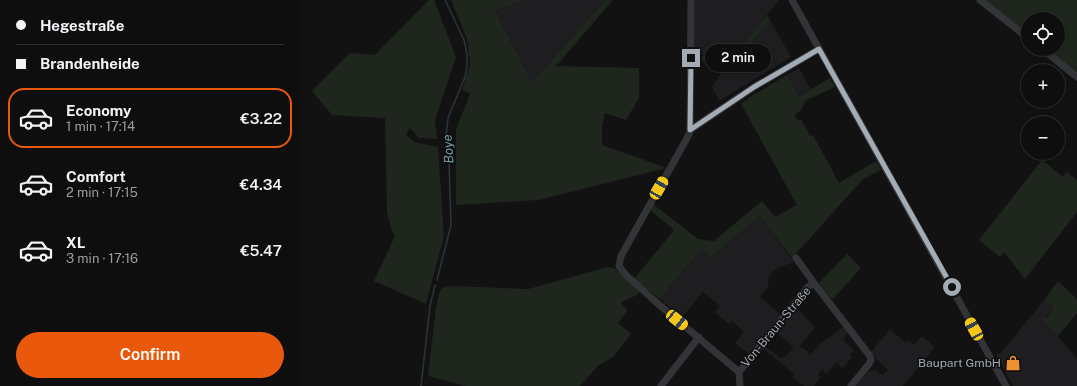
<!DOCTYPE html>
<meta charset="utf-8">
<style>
:root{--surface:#0e0e0e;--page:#171717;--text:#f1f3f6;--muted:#9b9c9e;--line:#2e2e2e;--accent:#ea580c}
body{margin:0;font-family:"Public Sans",sans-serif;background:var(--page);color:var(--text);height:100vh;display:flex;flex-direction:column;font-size:15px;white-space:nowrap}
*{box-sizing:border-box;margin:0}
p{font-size:13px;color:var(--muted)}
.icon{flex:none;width:22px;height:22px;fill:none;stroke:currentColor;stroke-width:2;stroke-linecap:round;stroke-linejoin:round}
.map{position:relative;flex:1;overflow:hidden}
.drawer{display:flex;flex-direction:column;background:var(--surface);width:300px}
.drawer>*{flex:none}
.top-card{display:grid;align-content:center;height:88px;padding:0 16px;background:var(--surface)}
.controls{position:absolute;left:721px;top:12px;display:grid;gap:8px}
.controls a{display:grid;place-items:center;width:44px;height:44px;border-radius:50%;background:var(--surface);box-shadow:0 2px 6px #0003,0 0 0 1px var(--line);font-size:20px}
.end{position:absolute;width:18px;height:18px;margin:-9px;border:5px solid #a3abb4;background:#111;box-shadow:0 0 0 2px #111}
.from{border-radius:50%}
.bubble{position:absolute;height:28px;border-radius:14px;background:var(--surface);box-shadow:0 2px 6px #0003,0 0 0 1px var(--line);font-size:13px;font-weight:600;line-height:28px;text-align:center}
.car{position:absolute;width:12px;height:24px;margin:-12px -6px;border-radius:5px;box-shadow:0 0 3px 1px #0007;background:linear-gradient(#f5c518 24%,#345 0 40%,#f5c518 0 76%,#345 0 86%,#f5c518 0)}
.top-card b{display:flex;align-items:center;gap:14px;height:38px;font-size:15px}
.top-card b+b{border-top:1px solid var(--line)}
.top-card i{width:10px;height:10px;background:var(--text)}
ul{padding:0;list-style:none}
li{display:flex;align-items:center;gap:12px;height:60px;margin:0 8px 6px;padding:0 8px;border:2px solid transparent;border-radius:16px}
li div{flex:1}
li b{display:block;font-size:15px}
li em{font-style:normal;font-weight:600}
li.on{border-color:var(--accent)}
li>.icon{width:36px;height:36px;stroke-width:1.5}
.cta{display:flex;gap:8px;margin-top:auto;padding:8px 16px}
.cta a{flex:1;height:46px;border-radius:24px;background:var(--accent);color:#fff;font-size:16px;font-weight:600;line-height:46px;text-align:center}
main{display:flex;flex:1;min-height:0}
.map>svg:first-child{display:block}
.built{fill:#1e1e20}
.green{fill:#1e261e}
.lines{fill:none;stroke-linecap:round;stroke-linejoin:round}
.stream{stroke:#2b363b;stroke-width:1.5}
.minor{stroke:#333438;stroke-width:7}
.route{stroke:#a3abb4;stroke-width:5}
.labels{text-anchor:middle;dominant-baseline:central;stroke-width:3;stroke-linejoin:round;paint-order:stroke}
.street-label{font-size:12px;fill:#a3abb4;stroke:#0d0d0e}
.poi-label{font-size:12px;fill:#a3abb4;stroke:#0d0d0e;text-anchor:end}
.water-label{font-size:13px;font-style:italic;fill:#7a9eae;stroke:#0d0d0e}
</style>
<main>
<section class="drawer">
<div class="top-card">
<b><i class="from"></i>Hegestraße</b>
<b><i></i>Brandenheide</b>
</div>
<ul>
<li class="on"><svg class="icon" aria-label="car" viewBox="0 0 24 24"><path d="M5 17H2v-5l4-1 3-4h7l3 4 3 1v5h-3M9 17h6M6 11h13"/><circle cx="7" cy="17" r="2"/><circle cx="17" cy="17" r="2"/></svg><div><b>Economy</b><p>1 min · 17:14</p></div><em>€3.22</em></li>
<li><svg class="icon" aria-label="car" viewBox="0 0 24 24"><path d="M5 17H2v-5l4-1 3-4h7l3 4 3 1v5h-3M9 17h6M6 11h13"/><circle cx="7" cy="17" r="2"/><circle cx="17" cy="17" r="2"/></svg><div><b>Comfort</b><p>2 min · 17:15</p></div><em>€4.34</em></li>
<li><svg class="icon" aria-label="car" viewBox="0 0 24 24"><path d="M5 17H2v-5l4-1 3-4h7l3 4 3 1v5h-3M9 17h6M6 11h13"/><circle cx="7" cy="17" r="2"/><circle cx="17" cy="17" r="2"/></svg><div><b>XL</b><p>3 min · 17:16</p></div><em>€5.47</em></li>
</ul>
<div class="cta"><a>Confirm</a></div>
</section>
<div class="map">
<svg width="777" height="386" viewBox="0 0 777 386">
<rect width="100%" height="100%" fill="#121213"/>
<path class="built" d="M225,0h80l-73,82 -37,-71z
M394,0h85l-46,56 -8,-12 -15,11 -16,1z
M470,20l21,37 -72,44 -7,-14 14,-22 15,-8z
M499,68l12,21 -13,7 -11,-21z
M460,216l34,46 -14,5 -9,6 -2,3 -1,6 1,4 -9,11 21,18 -32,39 -14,-11 9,-11 -12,-11 -3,3 -14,-12 5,-6 -17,-14 -21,25 -22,-18 41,-50 10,8z
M744,300l10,8 -8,10 -4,2 16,16 19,23v27h-64l-17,-32 5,-1z
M496,308l19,19 -15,19 11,8 8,-9 24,-18 5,6 -3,2 -1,6 10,9 -4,5 2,2 -9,11 -7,-5 -9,11 -5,-4 -4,5 3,2 -7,9h-10l-12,-9 2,-3 -31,-26 2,-2 15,12 7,-2 6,-8v-2l-17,-14z
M590,329l16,14 2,-3 6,5 8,-9 13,11 -32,39h-48l14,-15 7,-1 7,5 5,-5 -11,-10 -6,-8z"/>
<path class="green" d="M129,0h5l22,57 -21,63 2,19 -18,-1 -9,-10 -4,6 8,8 24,5 6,89 -18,68 -52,-23 21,-45 -4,-8 -4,-16 -2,-94 -53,-3 -20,-24 38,-38 25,2z
M151,0h74l-30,11 37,71 73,-82h8l-57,66 83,2v30l-13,22 -21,-7 -3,15v17l65,23 -129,32 -82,5v-76l14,-35 -8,-4 8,-25 -3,-26z
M684,0h93v74l-31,-25h12v-30h-30v16z
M467,15l3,5 -29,37 -15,8 3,-4 -35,1v-6l16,-1 15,-11 8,12z
M487,75l12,21 31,-18 5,9 -30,14 -4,9 -7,5 4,6 3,-2 9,17 3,-1 26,48 37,-22 5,9 -18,9 -71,79 -32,-42 -49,41 -10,-8 -41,50 -26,-20 40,-49 -24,-20 3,-6 45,35 16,2 48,-40 13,16 22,-12 -56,-101 12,-9z
M742,160l21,17 4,-5 10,8v32l-52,67 -21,-27 -4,5 -21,-17z
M547,254l14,14 -29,32 -13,-17z
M308,267l6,1 27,23c-6,7 -14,7 -20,12l7,7 -10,13 13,11 -18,23 -14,8 -19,21h-114l-38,-10 8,-69 3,-13 3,-6 11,-2 75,3z
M758,281l19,18v14l-19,23 -16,-16 2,-3 3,1 7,-10 -10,-8z"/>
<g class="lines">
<path class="stream" d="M137,280l14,-55 -2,-65 -3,-24 2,-18 17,-41 2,-10v-13l-3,-14 -19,-40
M121,386l9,-80 5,-21"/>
<path class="minor" d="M391,0l-1,132 -4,8 -65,116 -2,10 6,8 32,29 82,69 1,14
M492,0l214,386
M680,0l48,38
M742,49l35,28
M390,130l64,-43 65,-38
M496,258l18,25
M439,372l69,-85 6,-4 56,73 1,4 -2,4 -18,22
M361,386l38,-49"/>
</g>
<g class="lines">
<path class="route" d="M391,58l-1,72 64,-43 65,-38 133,238"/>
</g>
<defs>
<g id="shop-bare" transform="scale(1.2)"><path d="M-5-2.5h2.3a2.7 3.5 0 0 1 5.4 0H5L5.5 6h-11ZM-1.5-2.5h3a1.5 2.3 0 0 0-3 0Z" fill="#ed902f" stroke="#0d0d0e" stroke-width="2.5" paint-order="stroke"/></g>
</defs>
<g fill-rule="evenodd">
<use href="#shop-bare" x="713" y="363"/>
</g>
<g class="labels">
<g class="street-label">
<text transform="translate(476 327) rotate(-50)">Von-Braun-Straße</text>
</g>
<g class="poi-label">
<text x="701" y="363">Baupart GmbH</text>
</g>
<g class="water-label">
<text transform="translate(148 149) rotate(-94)">Boye</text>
</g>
</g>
</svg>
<div class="controls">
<a><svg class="icon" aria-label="locate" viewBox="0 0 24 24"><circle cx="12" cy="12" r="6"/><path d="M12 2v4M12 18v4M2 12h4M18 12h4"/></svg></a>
<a>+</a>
<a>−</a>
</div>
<i class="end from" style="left:652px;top:287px"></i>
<i class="end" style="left:391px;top:58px"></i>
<div class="bubble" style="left:405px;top:44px;width:66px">2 min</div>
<i class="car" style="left:359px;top:188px;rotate:30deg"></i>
<i class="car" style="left:377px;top:320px;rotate:129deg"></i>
<i class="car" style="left:674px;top:329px;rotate:331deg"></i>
</div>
</main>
